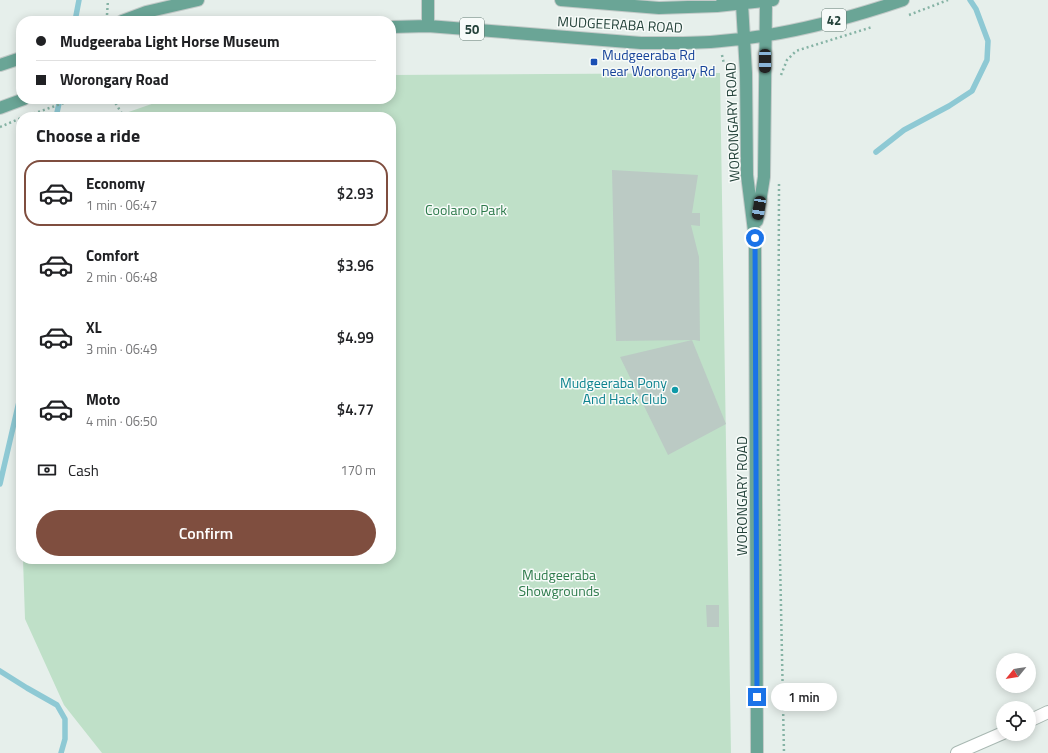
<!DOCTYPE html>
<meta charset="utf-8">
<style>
:root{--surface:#fff;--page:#f2f2f2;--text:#202124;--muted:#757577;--line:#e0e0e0;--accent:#7f4e3f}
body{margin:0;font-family:"Titillium Web",sans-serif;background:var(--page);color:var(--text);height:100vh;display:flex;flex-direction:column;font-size:15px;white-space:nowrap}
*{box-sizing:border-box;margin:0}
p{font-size:13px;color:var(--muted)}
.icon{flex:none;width:22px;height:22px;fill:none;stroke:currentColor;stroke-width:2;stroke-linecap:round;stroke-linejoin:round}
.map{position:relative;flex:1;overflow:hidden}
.drawer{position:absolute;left:16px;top:112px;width:380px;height:452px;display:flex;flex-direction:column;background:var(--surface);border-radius:16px;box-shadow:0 2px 10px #0003}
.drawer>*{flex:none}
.top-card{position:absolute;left:16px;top:16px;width:380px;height:88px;border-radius:16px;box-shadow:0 2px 10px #0003;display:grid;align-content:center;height:88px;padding:0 20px;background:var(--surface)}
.needle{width:26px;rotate:240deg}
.tools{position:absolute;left:996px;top:653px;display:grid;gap:8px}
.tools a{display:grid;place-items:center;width:40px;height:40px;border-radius:50%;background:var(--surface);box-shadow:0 2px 10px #0003;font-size:20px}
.end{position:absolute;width:18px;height:18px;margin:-9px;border:5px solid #1a73e8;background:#fff;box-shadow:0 0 0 2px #fff}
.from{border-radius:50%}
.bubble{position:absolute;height:28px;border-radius:14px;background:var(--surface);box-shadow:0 2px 10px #0003;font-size:13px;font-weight:600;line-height:28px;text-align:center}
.car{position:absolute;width:12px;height:24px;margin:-12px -6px;border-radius:5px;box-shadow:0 0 3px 1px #0007;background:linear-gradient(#222 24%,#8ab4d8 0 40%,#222 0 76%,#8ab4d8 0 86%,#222 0)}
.top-card b{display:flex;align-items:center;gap:14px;height:38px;font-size:15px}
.top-card b+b{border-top:1px solid var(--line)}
.top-card i{width:10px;height:10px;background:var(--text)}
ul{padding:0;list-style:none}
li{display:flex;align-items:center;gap:12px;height:66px;margin:0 8px 6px;padding:0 12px;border:2px solid transparent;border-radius:16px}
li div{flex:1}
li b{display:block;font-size:15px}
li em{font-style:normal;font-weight:600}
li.current{border-color:var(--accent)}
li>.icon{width:36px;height:36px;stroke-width:1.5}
h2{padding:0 20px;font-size:18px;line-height:48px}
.pay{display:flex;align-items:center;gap:10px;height:44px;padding:0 20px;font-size:15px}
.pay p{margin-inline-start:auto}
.primary-button{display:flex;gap:8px;margin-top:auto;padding:8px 20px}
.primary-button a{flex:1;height:46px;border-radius:24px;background:var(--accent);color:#fff;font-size:16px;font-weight:600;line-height:46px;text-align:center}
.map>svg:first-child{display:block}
.green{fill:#bfe0c8}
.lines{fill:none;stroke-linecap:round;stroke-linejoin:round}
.stream{stroke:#8ec9d4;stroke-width:5.5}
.building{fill:#bbcac4}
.minor-casing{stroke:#a8b8b2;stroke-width:14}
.major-casing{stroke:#c2cac8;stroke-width:14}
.path{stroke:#86b3a5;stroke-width:2.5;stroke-dasharray:2 3;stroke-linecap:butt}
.minor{stroke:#fff;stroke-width:12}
.major{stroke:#6aa596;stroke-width:12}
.route{stroke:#1a73e8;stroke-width:5}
.transit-dot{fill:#1a4fb4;stroke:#f7fbf9;stroke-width:1.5}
.culture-dot{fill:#0f9aa8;stroke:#f7fbf9;stroke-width:1.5}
.labels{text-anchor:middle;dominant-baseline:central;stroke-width:3;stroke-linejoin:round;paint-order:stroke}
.shield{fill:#f7fbf9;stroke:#637a73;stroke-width:1}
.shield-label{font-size:13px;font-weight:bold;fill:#24423a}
.street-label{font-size:14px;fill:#24423a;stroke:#f7fbf9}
.transit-label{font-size:14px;fill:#164399;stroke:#f7fbf9;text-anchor:start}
.park-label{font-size:14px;fill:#2d7a4b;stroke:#f7fbf9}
.culture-label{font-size:14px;fill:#0d838f;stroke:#f7fbf9;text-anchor:end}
</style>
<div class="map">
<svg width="1048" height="753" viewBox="0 0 1048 753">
<rect width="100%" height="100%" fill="#e6efeb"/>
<path class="green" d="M720,73l11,680h-629l-38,-48 -39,-86 -2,-60h368v-442l-274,-1 49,-17h225v-24z"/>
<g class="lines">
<path class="stream" d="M75,21l4,-21
M56,117l4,-18
M876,152l28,-22 45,-24 23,-15 15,-31 1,-19 -12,-32 -6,-9
M0,484l21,-91
M0,671l27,17 30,17 8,14v20l-4,14"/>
</g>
<path class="building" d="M612,170l86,5 -6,38h8v13l-9,-1 8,32 1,84 -6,-1 -78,1z
M692,340l34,84 -58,31 -48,-98z
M706,605h13v22h-12z"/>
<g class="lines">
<g class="minor-casing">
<path id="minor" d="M1029,721l19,-9
M957,753l46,-20"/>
</g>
<g class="major-casing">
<path id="major" d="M561,0l98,8 58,-2 56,-6
M742,4l4,69 1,102 8,64 2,514
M122,21l24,-9 52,-12
M428,26v-26
M391,27l37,-1 213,17c27,0 53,1 80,-2 61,-5 123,-21 182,-41
M0,65l21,-7
M0,108l24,-9
M757,221l7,-44 2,-175"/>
</g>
<path class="path" d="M107,15l1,-15
M909,15l39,-15
M722,55l2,9
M781,75l6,-15 9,-9 76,-24
M113,99l11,18
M24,117l51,-18
M0,127l21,-9
M779,184l-1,277 6,292"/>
<use href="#minor" class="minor"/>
<use href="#major" class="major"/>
</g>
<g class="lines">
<path class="route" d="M755,238l2,459"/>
</g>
<rect class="transit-dot" x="590" y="58" width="8" height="8" rx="2"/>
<circle class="culture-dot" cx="675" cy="390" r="4"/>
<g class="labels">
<g class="shield">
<rect x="822" y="9" width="24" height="22" rx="3"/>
<rect x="460" y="18" width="24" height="22" rx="3"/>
</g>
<g class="shield-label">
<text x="834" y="20">42</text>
<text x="472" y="29">50</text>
</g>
<g class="street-label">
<text transform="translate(620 24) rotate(3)">MUDGEERABA ROAD</text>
<text transform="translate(732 122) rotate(-92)">WORONGARY ROAD</text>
<text transform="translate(741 496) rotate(-90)">WORONGARY ROAD</text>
</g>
<g class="transit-label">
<text x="602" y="54">Mudgeeraba Rd<tspan x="602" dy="16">near Worongary Rd</tspan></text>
</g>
<g class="park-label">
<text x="466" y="209">Coolaroo Park</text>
<text x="559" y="574">Mudgeeraba<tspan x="559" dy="16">Showgrounds</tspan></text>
</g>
<g class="culture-label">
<text x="667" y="382">Mudgeeraba Pony<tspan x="667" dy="16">And Hack Club</tspan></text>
</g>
</g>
</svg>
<div class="tools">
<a><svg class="needle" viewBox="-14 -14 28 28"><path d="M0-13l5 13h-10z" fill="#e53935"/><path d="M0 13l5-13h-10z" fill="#757577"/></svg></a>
<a><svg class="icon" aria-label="locate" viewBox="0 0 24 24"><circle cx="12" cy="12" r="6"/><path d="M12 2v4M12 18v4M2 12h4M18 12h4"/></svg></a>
</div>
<i class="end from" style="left:755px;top:238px"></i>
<i class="end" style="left:757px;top:697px"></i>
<div class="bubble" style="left:771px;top:683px;width:66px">1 min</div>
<i class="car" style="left:765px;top:61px;rotate:180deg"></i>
<i class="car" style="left:759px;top:208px;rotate:189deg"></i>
<div class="top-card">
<b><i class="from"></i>Mudgeeraba Light Horse Museum</b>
<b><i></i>Worongary Road</b>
</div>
<section class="drawer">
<h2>Choose a ride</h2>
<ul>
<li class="current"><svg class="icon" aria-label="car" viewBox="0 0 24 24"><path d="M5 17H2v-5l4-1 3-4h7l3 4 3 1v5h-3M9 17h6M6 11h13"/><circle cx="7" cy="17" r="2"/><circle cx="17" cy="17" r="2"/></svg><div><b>Economy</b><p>1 min · 06:47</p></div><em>$2.93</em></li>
<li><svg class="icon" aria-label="car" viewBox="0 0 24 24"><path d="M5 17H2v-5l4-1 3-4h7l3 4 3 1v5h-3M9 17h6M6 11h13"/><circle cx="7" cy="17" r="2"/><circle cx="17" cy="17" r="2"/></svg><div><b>Comfort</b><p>2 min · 06:48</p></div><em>$3.96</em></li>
<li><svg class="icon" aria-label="car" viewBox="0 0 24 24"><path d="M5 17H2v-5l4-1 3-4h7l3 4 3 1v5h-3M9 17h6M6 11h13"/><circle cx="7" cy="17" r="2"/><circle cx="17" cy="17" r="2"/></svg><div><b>XL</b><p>3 min · 06:49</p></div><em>$4.99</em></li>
<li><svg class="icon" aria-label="car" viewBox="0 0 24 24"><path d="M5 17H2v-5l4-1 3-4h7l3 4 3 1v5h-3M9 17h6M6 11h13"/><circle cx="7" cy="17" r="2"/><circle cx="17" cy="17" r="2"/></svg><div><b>Moto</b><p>4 min · 06:50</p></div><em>$4.77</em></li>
</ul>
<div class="pay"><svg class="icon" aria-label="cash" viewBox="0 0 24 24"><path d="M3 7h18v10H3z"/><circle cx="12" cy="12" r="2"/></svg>Cash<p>170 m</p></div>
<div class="primary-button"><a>Confirm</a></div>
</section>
</div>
